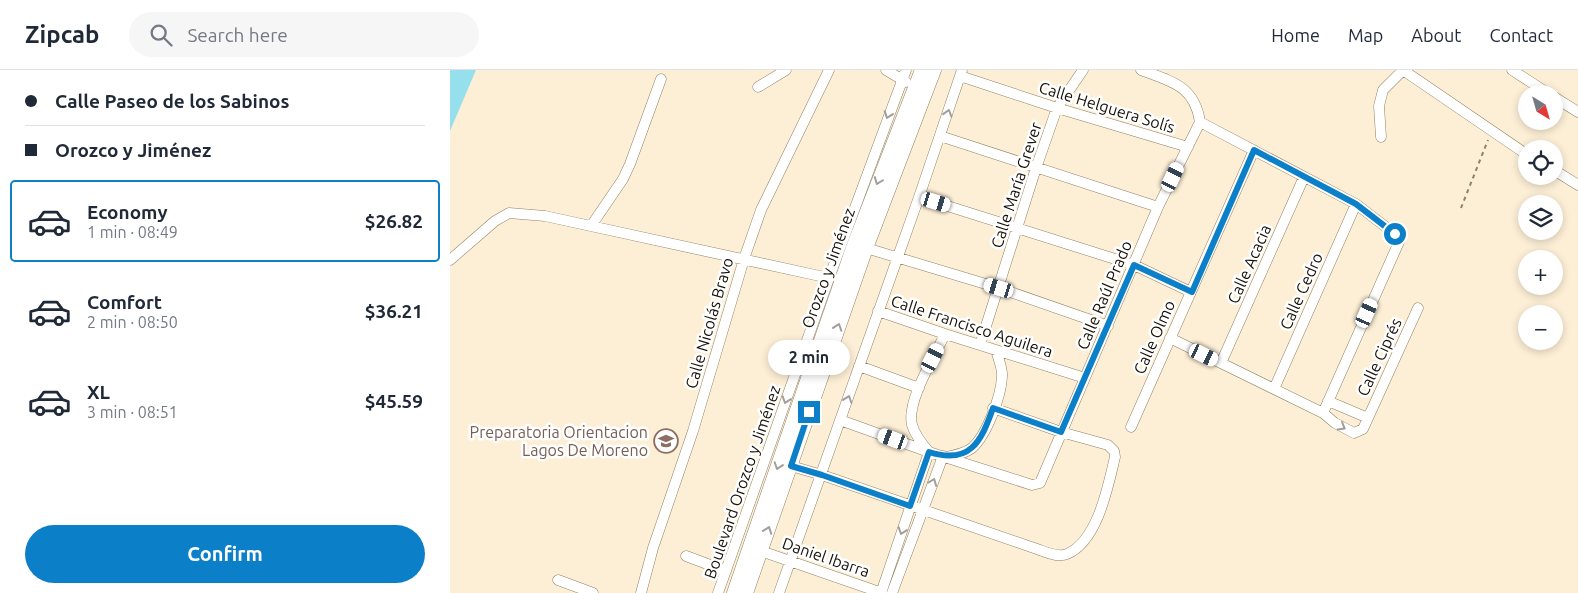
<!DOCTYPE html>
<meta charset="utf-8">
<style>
:root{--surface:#fff;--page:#f6f6f7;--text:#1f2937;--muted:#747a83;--line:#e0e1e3;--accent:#0b7fc8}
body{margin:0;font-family:Ubuntu,sans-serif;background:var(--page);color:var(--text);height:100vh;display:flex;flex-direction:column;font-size:19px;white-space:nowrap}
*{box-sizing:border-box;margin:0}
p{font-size:16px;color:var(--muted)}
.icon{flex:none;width:28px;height:28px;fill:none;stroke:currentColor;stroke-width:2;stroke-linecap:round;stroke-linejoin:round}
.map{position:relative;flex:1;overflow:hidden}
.drawer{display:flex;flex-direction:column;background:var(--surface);width:450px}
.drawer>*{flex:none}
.top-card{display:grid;align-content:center;height:110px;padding:0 25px;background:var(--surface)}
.needle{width:32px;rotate:143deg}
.buttons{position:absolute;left:1068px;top:15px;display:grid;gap:10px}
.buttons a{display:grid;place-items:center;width:45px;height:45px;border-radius:50%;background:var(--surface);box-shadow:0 2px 8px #0003;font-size:25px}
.end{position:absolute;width:22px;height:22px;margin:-11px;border:6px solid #0b7fc8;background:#fff;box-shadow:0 0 0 2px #fff}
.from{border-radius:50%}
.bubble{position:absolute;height:35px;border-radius:18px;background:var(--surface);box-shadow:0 2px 8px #0003;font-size:16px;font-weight:600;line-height:35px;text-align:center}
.car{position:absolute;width:15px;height:30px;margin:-15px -8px;border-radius:6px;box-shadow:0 0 4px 1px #0007;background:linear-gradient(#fff 24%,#345 0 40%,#fff 0 76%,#345 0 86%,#fff 0)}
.top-card b{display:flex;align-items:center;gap:18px;height:48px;font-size:19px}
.top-card b+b{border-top:1px solid var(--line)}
.top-card i{width:12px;height:12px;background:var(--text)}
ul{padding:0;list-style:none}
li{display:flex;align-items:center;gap:15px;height:82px;margin:0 10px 8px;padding:0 15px;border:2px solid transparent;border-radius:5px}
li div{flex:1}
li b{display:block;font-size:19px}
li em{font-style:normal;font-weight:600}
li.current{border-color:var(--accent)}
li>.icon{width:45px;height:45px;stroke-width:1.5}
.button{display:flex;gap:10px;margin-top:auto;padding:10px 25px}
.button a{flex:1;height:58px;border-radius:30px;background:var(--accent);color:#fff;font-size:20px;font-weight:600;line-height:58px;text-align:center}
header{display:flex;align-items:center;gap:30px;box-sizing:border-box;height:70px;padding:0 25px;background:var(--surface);border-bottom:1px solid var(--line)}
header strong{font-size:24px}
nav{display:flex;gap:28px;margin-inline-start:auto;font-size:18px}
.search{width:350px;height:45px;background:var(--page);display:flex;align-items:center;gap:12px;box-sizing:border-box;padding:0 18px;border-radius:28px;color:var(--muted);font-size:19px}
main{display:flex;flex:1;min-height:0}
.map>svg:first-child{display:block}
.water{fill:#96e0ed}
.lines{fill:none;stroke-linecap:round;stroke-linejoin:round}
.minor-casing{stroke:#918065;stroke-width:11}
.highway-casing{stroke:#918065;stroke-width:15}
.path{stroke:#8c8270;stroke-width:2;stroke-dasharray:4 4;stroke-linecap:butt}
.minor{stroke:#fff;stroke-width:10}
.highway{stroke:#fff;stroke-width:14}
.oneway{stroke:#a29f9b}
.route{stroke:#0b7fc8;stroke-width:6}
.labels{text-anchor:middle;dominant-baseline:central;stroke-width:5;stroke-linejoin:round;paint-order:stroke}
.street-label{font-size:16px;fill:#161006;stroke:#fff}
.education-label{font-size:16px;fill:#785e54;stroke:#fff;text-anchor:end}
</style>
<header>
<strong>Zipcab</strong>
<div class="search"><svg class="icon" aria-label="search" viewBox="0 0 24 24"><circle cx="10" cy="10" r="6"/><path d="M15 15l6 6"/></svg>Search here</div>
<nav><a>Home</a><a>Map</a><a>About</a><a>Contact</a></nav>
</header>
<main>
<section class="drawer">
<div class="top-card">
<b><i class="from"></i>Calle Paseo de los Sabinos</b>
<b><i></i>Orozco y Jiménez</b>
</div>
<ul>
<li class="current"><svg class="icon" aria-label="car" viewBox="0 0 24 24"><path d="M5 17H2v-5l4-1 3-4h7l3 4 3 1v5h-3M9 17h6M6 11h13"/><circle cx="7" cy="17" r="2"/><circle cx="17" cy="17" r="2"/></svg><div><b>Economy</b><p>1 min · 08:49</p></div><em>$26.82</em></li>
<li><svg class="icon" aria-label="car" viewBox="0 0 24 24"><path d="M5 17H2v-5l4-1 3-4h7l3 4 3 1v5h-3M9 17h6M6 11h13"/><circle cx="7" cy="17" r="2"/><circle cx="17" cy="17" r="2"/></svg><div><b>Comfort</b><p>2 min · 08:50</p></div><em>$36.21</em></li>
<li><svg class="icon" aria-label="car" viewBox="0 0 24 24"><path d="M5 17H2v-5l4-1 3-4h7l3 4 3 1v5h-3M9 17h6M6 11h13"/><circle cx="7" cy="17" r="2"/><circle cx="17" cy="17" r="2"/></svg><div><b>XL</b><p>3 min · 08:51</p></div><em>$45.59</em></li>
</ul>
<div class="button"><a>Confirm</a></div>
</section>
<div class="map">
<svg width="1128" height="523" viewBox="0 0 1128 523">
<rect width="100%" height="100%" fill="#fdefd6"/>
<path class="water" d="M0,0h26l-26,61z"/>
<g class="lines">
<g class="minor-casing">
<path id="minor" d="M436,0l20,12
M691,0c30,11 54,16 59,52
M953,0l123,84
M1062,0l37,24
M510,6l97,32 131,39
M308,17l28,-17
M1104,27l24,15
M750,52l156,82 39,30 4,8 -76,171
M490,66l218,71
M931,67l-2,-31 4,-16 20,-20
M1104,100l24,15
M469,127l215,68 57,27
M141,156l32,-47 7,-15 31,-85
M416,178l133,40 109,38
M0,190l45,-39 14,-8 36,3 284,62
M428,241l67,23 140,44
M720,268l153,75 12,10 19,10 9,-4 55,-121
M530,275l56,-177 21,-60 26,-38
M771,293l83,-186
M409,296l60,22
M824,319l82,-185
M878,331l40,17
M390,350l89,32 103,33 8,-2 118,-276 42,-85
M681,357l123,-277
M496,387c9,-2 18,-3 26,-9 15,-13 29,-52 30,-71 1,-8 -4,-19 -6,-27
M341,396l31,9 215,74c9,3 21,9 30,5 31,-13 41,-68 48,-97l-1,-6 -6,-6 -47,-13 -68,-24
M311,481l121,42
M236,486l40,15
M108,510l35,13
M191,523l12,-45 40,-117 51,-172 17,-49 68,-140
M268,523l111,-315 77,-208
M329,523l140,-396 43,-127
M431,523l48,-141c-7,-8 -14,-17 -17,-27 -6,-24 23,-69 33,-91
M442,523l51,-137"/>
</g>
<g class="highway-casing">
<path id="highway" d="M284,523l120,-348 68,-175
M296,523l120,-345 68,-178"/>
</g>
<path class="path" d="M1011,138l27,-68"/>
<use href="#minor" class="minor"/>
<use href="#highway" class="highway"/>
</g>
<defs><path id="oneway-chevron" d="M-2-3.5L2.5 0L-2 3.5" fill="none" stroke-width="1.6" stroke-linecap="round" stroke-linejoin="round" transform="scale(1.25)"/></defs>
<g class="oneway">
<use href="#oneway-chevron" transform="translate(498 43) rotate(-73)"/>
<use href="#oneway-chevron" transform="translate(438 45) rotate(110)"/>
<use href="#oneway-chevron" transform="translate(428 111) rotate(111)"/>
<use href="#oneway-chevron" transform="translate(388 257) rotate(-71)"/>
<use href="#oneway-chevron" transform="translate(398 329) rotate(-71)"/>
<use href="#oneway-chevron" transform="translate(336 330) rotate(109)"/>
<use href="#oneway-chevron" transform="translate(892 357) rotate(30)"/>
<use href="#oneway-chevron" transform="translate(328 396) rotate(109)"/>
<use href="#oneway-chevron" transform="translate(483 412) rotate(-69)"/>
<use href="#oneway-chevron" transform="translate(318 460) rotate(-70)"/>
<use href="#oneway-chevron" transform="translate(452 461) rotate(109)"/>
</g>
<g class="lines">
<path class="route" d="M359,342l-18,54 31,9 88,31 19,-54c41,13 52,-10 64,-44l68,24 73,-167 58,27 62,-142 102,54 39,30"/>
</g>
<defs>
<g id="university-ring" transform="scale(1.25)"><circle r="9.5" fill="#fff" stroke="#8d6e63" stroke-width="1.5"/><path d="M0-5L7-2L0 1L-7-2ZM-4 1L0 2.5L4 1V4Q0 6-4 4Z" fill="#8d6e63"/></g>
</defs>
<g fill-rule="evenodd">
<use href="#university-ring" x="216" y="371"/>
</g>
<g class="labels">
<g class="street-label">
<text transform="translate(657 37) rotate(17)">Calle Helguera Solís</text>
<text transform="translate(566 115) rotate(-72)">Calle María Grever</text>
<text transform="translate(799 194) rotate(-66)">Calle Acacia</text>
<text transform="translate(378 198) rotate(-70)">Orozco y Jiménez</text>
<text transform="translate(851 221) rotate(-66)">Calle Cedro</text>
<text transform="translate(654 225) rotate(-67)">Calle Raúl Prado</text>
<text transform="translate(259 253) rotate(-74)">Calle Nicolás Bravo</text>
<text transform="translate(522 256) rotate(18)">Calle Francisco Aguilera</text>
<text transform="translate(704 267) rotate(-66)">Calle Olmo</text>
<text transform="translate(929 287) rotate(-65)">Calle Ciprés</text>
<text transform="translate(292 412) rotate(-71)">Boulevard Orozco y Jiménez</text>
<text transform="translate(376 487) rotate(19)">Daniel Ibarra</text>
</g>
<g class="education-label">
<text x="198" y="362">Preparatoria Orientacion<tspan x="198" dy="18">Lagos De Moreno</tspan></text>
</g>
</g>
</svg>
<div class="buttons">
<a><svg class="needle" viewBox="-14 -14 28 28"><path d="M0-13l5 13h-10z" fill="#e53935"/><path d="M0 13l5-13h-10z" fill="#747a83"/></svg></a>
<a><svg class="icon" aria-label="locate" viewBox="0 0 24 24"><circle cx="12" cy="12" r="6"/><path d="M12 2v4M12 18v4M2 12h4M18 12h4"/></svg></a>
<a><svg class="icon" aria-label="layers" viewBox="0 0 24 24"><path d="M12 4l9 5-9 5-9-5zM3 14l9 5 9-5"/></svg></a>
<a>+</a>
<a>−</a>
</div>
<i class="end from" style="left:945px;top:164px"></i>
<i class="end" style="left:359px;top:342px"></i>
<div class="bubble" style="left:318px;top:270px;width:82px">2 min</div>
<i class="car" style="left:723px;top:107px;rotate:26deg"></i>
<i class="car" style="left:486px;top:132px;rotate:107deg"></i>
<i class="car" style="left:549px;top:218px;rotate:287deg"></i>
<i class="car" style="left:917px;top:243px;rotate:24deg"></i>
<i class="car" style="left:754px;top:285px;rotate:116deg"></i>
<i class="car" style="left:483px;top:288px;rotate:27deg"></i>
<i class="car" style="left:443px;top:369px;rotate:290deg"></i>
</div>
</main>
